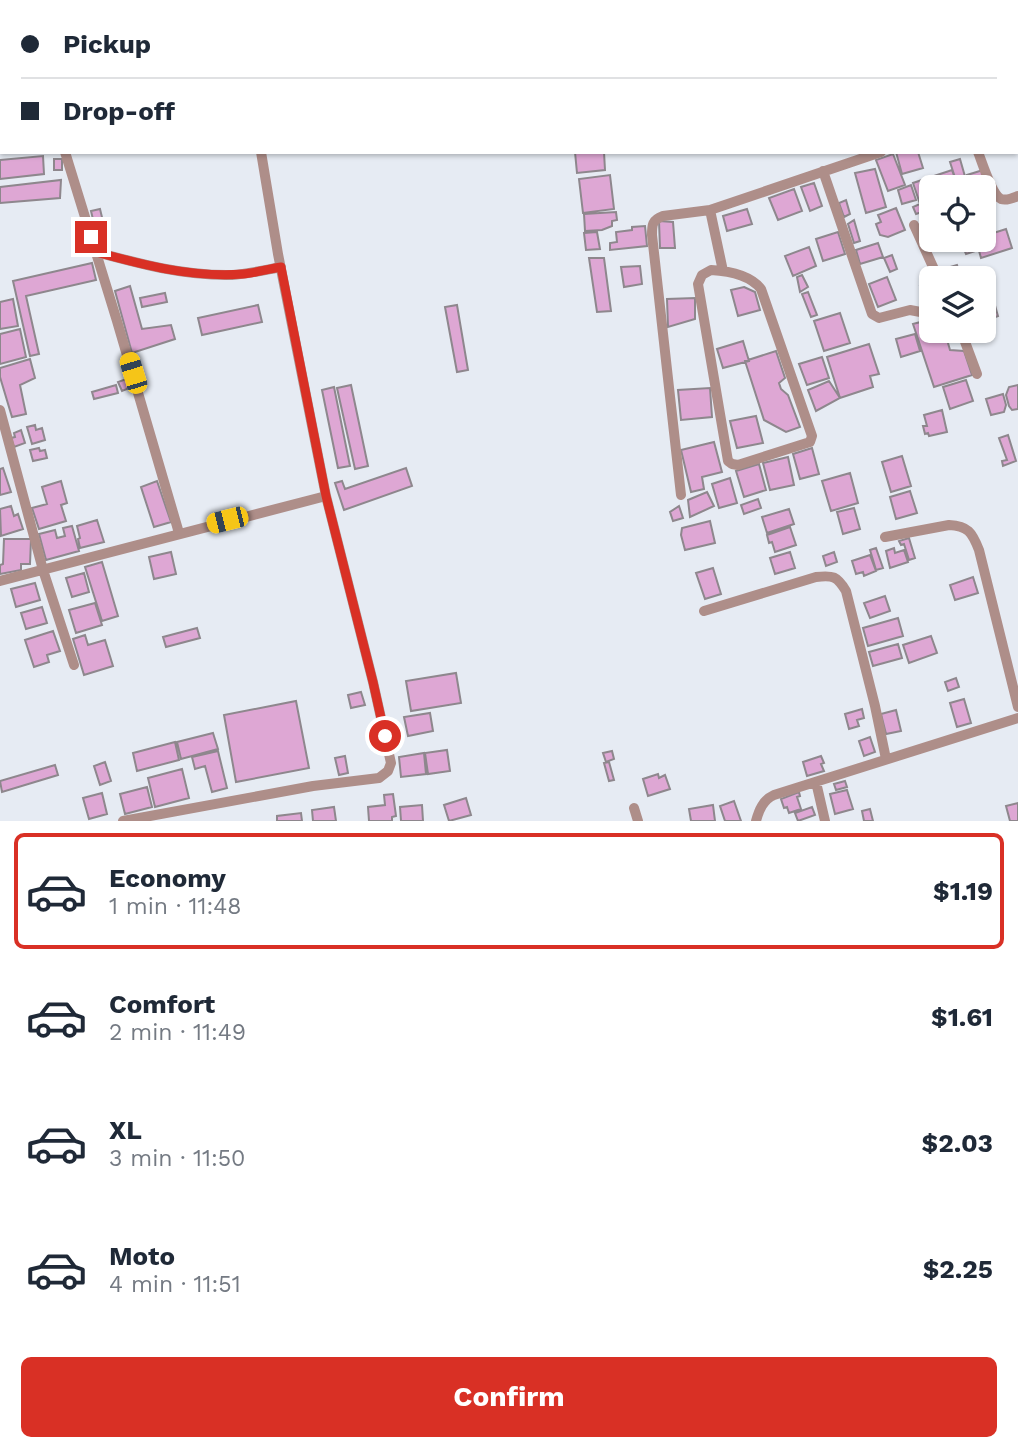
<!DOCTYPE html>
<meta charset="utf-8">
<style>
:root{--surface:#fff;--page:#f6f6f7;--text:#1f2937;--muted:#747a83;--line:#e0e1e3;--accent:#d93025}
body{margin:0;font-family:"Work Sans",sans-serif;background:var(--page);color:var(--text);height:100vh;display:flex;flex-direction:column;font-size:26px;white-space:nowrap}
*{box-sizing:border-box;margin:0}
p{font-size:23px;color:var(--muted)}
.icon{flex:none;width:38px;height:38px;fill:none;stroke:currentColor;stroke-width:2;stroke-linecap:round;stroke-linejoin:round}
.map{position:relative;height:821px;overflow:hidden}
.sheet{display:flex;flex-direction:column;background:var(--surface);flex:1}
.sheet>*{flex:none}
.guide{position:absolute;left:0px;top:0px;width:1018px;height:154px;box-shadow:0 2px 5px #0004;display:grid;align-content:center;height:154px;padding:0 21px;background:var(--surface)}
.fabs{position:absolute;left:919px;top:175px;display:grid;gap:14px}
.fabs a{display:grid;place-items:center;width:77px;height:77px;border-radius:10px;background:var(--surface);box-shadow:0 2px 5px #0004;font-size:35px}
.end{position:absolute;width:32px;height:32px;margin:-16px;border:9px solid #d93025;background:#fff;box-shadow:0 0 0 4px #fff}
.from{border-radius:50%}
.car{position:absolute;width:21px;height:42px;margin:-21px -10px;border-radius:9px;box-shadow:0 0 5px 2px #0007;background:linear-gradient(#f5c518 24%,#345 0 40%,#f5c518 0 76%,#345 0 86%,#f5c518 0)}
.guide b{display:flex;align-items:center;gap:24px;height:66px;font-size:26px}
.guide b+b{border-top:2px solid var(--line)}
.guide i{width:18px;height:18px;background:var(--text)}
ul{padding:12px 0 0;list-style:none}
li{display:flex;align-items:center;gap:21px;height:116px;margin:0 14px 10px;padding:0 7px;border:4px solid transparent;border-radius:10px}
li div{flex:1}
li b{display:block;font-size:26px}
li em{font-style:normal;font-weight:700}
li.current{border-color:var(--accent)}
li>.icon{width:63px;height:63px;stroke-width:1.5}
.action{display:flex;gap:14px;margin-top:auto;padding:14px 21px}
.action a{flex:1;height:80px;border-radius:10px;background:var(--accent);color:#fff;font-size:28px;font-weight:700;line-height:80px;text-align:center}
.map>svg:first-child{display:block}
.building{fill:#dea7d4;stroke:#8e878d;stroke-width:2}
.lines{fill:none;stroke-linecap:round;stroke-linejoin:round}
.minor{stroke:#ae8e89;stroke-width:10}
.route{stroke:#d93025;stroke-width:9}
</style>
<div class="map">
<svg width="1018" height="821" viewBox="0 0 1018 821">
<rect width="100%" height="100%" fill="#e6ebf3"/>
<path class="building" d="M280,0h45v2h-45z
M575,152h29l1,18 -28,3z
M896,152h22l5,16 -21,6z
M893,154l12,31 -17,6 -12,-31z
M43,156l1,18 -44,5v-19z
M54,159h8v11h-8z
M960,159l8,28h-10l-8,-25z
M875,169l11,38 -20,6 -11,-40z
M952,170l6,17h-27v22l-15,5 -3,-7 7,-3 -7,-21z
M983,170l9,27 -8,3v-13h-13l-4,-12z
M610,175l4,34 -31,4 -4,-34z
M61,180l-1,18 -60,5v-16z
M814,183l8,23 -12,5 -9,-24z
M911,185l5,15 -14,4 -4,-14z
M794,189l8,22 -24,9 -9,-22z
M846,200l4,14 -6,3 -5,-14z
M896,208l9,22 -17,7 -8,-2 -4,-11 5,-2 -3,-7z
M100,209l7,29 -9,2 -7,-29z
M747,209l5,15 -25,7 -4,-15z
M616,212l1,8 -5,1v5l-10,4 -17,1 -1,-17z
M854,220l6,21 -6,2 -6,-19z
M659,221l14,1 2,26h-15z
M645,226l2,20 -37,4v-7l7,-1 -1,-10 16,-2v-3z
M1006,229l6,19 -31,10 -5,-18h8v-4z
M597,232l3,17 -14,1 -2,-17z
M838,232l7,22 -22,7 -7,-22z
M878,243l5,14 -23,7 -4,-14z
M976,243l2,7 -12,4 -3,-7z
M809,247l7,19 -23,10 -8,-20z
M892,255l5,14 -7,3 -6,-14z
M589,258h15l7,53 -14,1z
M92,263l4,17 -70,16 13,58 -9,2 -17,-75z
M957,265l4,13h-11l-3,-10z
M640,266l2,18 -18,3 -3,-20z
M802,275l6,12 -8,5 -3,-15z
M887,277l9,23 -18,7 -9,-23z
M984,277l7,21 -7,3v-23h-5z
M931,283v17l-7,2 -4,-16z
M130,286l12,43 29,-4 4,14 -43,14 -17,-62z
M744,287l11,5 5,18 -22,6 -7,-26z
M808,292l9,23 -6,2 -9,-23z
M165,293l2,9 -25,5 -2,-9z
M695,298v21l-27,8 -1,-28z
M13,299l5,27 -18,3v-27z
M994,302l4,14 -14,5v-16z
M258,305l4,17 -60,13 -4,-17z
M457,305l11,65 -11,2 -12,-65z
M840,313l10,30 -26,8 -10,-30z
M928,320l3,11 15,5 4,14 14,1 8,24 -38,12 -21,-63z
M20,329l6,28 -26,7v-30z
M915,334l5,17 -19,6 -5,-18z
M743,341l6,20 -26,7 -6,-19z
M869,344l10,30 -9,2 3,11 -33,11 -13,-41z
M776,351l9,27 -6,5 2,6 7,6 12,32 -14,5 -22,-12 -19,-59z
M822,357l7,21 -22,7 -8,-21z
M30,359l5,19 -15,7 6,29 -14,3 -12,-40v-9z
M129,378l3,9 -10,4 -4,-9z
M966,380l7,21 -23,8 -7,-22z
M829,381l11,17 -24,13 -8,-21z
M116,385l2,8 -24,6 -2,-7z
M351,385l17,81 -13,3 -18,-81z
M1018,385v24l-6,1 -3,-4 -3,-11 3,-8z
M334,387l16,79 -12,2 -16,-78z
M710,388l2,29 -31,3 -3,-30z
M1003,394l3,11 -2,7 -13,3 -5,-16z
M942,410l5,22 -18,4 -1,-3 -3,1 -2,-8h4l-3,-11z
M756,416l7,27 -26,5 -7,-27z
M35,425l1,5 6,-2 3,12 -13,4 -5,-17z
M21,430l4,13 -11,4 -3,-9 4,-1 -1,-4z
M1008,435l8,26 -13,5 -1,-5 5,-1 -8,-22z
M714,442l8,30 -20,5 2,12 -13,3 -10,-42z
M39,448l1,3 5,-1 2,8 -14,3 -3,-11z
M812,448l7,26 -19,5 -7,-25z
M902,456l9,30 -20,6 -9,-30z
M788,457l6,28 -24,5 -7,-27z
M759,464l7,26 -22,7 -8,-26z
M3,468l8,24 -11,3v-26z
M406,468l6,18 -68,24 -9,-27 7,-2 3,8z
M850,473l8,30 -27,8 -9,-30z
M730,478l7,25 -18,5 -7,-24z
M61,481l6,22 -6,2 5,16 -27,8 -7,-21 15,-4 -5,-17z
M157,481l14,41 -17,5 -13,-40z
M910,491l7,22 -21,6 -6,-22z
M707,492l7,14 -24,11 -2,-17z
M758,499l3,9 -17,6 -3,-9z
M11,506l3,10 4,-2 5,15 -22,7 -1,-27z
M679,506l4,12 -10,3 -3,-9z
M854,508l6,21 -17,5 -6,-22z
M789,509l5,15 -27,9 -5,-16z
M97,520l7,22 -24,6 -2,-9 2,-1 -3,-12z
M710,521l5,22 -30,7 -4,-15 1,-7z
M72,526l7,25 -33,9 -7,-26 16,-4 2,8 8,-2 -2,-8z
M790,527l6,18 -21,7 -3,-10 -3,1 -2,-8z
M909,538l6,20 -6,2 -5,-16 -3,1 -2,-4z
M4,539h27l-1,25h-9v6l-21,4v-9l3,-1z
M876,548l7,20 -7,2 -6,-20z
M894,548l1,5 9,-3 4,12 -18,6 -4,-17z
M171,552l5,22 -22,5 -5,-22z
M790,552l5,16 -20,6 -5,-16z
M834,552l3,10 -11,4 -3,-10z
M870,555l6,16 -12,5 -1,-4 -7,2 -4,-13z
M102,562l16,54 -16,5 -17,-54z
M713,568l8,26 -16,5 -9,-26z
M84,573l5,19 -17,5 -6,-19z
M973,577l5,16 -23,7 -5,-15z
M35,583l5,17 -24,7 -5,-18z
M885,596l5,15 -20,7 -6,-15z
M95,603l7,22 -26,8 -7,-23z
M42,607l5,16 -21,6 -5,-16z
M898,618l5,18 -35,10 -5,-18z
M197,628l3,10 -34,9 -3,-10z
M53,631l7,20 -13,4 2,7 -15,5 -9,-27z
M85,635l3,10 17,-5 8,26 -29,9 -11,-36z
M931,636l6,17 -28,10 -6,-18z
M898,644l4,14 -29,8 -4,-14z
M456,673l5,30 -50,8 -5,-30z
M956,678l3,9 -11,4 -3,-9z
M361,692l4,13 -14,3 -3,-13z
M964,699l7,24 -14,4 -7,-24z
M296,701l13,67 -73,14 -12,-67z
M862,709l2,9 -7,2 2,6 -10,3 -4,-15z
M896,710l5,21 -15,3 -5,-20z
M430,713l3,18 -25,5 -4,-19z
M213,733l5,16 -37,10 -4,-17z
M870,737l5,15 -11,4 -5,-15z
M175,742l4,18 -42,11 -4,-18z
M447,750l3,21 -22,3 -3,-21z
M218,751l9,37 -15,4 -7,-26 -10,3 -3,-12z
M612,751l2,8 -8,3 -3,-9z
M424,753l2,21 -25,3 -2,-20z
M345,756l3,17 -9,2 -4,-17z
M821,756l3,7 -3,1 3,7 -17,5 -4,-14z
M105,762l6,19 -11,4 -6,-19z
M609,762l5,18 -5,1 -5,-18z
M55,765l3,10 -56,17 -2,-11z
M182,769l7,29 -34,9 -7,-29z
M658,774l1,4 6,-3 5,14 -22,7 -5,-17z
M845,781l2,6 -11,3 -2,-6z
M147,787l5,20 -27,7 -5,-20z
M847,790l6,19 -18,5 -5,-20z
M799,792l1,4 -3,1 4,12 -12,4 -2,-6 -3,1 -3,-9z
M102,793l5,21 -18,5 -6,-21z
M393,794l3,22 -4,1v4h-23l-1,-14 17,-2 -1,-10z
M466,798l5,17 -22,6 -5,-16z
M734,801l7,20h-16l-5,-15z
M1018,803v18h-8l-4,-15z
M422,805l1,16h-22l-1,-14z
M713,805l2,16h-24l-2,-12z
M334,807l2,14h-23l-1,-11z
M812,807l3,8 -17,6 -3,-8z
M870,809l3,12h-9l-2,-10z
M301,813l1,8h-25v-5z"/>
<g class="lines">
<path class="minor" d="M97,0l10,2
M838,0l1,2
M1001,0v2
M237,2v-2
M1017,108h1
M65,152l52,169 62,212
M978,152c4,10 14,43 23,47 6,2 12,-1 17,-3
M823,171l49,143 7,4 31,-8 21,4
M710,210l13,61
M914,225l24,53
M96,252c44,12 89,24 136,23 16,-1 33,-5 49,-8
M711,270c18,1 39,5 50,19l51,147 -2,6 -72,23 -6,-1 -4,-3 -30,-177 4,-9z
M961,331l16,43
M0,410l43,160 31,95
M681,495l-29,-260c0,-10 0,-15 11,-19l47,-6 171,-58
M885,537l64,-12c19,1 23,7 30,25l39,157
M0,581l326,-85 -48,-242 -17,-102
M704,611l112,-34c17,-2 21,-1 30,14l29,115 11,53
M816,782l9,39
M634,808l4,13
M123,821l190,-35 66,-8 9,-7 3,-8 -18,-81 -47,-186
M756,821c3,-11 7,-21 18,-26l244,-77"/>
</g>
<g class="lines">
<path class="route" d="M91,237l5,15c47,13 97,26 147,22 12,-1 25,-5 38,-7l45,229 47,186 12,54"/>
</g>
</svg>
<div class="fabs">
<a><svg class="icon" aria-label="locate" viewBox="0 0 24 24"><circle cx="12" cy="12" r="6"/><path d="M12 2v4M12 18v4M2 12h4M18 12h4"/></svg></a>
<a><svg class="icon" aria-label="layers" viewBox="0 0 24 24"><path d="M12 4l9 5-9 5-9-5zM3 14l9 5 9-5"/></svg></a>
</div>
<i class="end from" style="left:385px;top:736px"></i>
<i class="end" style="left:91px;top:237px"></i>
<i class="car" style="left:133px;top:373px;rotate:343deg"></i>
<i class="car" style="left:227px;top:520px;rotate:256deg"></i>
<div class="guide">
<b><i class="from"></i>Pickup</b>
<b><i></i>Drop-off</b>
</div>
</div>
<section class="sheet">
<ul>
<li class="current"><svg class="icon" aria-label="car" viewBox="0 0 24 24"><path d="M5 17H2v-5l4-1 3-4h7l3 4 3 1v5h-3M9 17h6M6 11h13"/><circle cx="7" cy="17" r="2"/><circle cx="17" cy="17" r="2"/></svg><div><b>Economy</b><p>1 min · 11:48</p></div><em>$1.19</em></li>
<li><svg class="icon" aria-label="car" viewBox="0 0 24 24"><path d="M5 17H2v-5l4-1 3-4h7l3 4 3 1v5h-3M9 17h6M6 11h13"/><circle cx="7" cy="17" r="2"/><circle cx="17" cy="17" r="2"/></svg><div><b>Comfort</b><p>2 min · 11:49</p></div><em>$1.61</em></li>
<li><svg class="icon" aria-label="car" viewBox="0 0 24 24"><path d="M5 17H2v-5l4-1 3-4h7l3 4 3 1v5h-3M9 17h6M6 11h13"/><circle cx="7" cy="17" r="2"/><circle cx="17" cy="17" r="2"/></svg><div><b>XL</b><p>3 min · 11:50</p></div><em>$2.03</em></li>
<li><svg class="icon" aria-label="car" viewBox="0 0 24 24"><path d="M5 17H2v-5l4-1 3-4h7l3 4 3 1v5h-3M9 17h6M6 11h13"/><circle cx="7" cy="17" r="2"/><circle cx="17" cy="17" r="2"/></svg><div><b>Moto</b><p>4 min · 11:51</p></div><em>$2.25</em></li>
</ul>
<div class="action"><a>Confirm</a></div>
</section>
